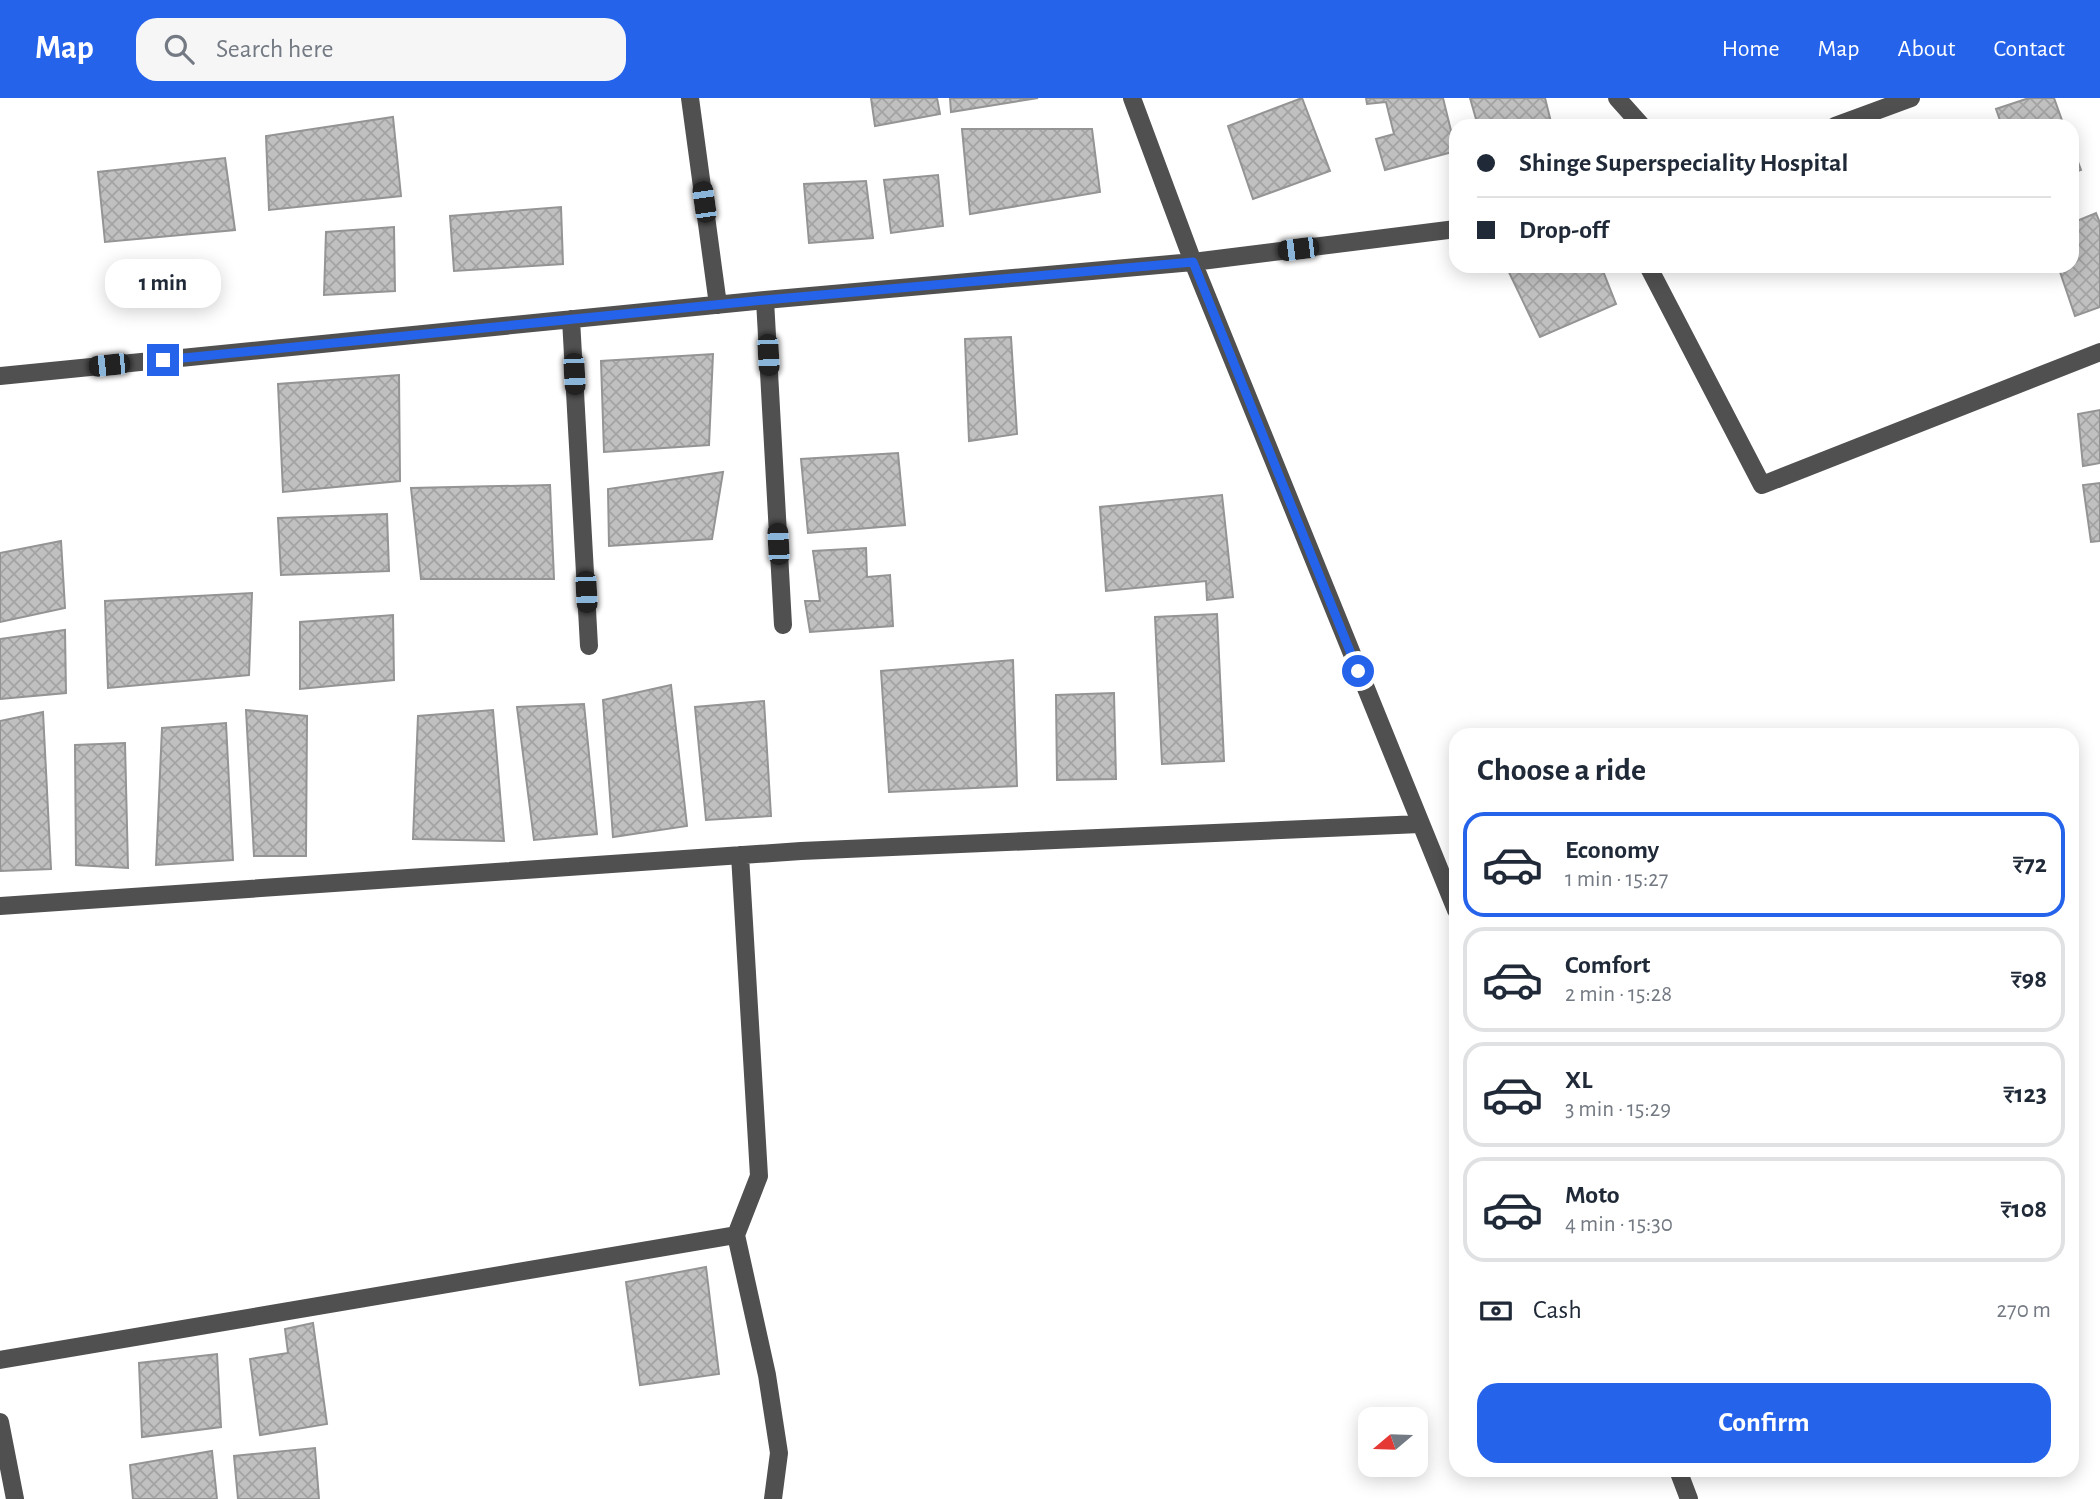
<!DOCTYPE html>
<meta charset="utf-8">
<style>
:root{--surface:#fff;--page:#f6f6f7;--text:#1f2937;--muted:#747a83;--line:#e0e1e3;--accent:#2563eb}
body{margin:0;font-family:"Alegreya Sans",sans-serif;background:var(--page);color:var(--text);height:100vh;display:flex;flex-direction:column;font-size:26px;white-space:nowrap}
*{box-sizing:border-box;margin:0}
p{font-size:23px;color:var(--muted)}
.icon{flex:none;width:38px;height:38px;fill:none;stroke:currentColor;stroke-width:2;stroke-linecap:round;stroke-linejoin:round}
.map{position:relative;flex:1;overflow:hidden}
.details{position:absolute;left:1449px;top:630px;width:630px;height:749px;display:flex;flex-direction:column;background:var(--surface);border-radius:21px;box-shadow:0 4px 18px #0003}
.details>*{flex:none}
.banner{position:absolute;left:1449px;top:21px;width:630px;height:154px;border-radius:21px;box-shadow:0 4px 18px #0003;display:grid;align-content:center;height:154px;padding:0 28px;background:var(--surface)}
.needle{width:46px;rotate:251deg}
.buttons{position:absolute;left:1358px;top:1309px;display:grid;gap:14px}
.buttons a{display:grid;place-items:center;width:70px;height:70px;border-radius:14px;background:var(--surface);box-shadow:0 4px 18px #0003;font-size:35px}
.end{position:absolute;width:32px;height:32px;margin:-16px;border:9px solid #2563eb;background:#fff;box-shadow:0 0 0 4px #fff}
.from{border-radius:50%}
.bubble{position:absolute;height:49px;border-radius:21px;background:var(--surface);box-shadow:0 4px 18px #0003;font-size:23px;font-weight:700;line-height:49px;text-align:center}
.car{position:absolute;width:21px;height:42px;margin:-21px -10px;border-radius:9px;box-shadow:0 0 5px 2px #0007;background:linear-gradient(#222 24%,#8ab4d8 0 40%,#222 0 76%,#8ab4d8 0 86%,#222 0)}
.banner b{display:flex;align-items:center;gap:24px;height:66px;font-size:26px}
.banner b+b{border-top:2px solid var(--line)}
.banner i{width:18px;height:18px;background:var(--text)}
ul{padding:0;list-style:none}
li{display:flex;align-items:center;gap:21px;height:105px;margin:0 14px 10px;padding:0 14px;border:4px solid var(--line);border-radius:21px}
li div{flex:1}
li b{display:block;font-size:26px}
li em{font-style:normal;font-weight:700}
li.active{border-color:var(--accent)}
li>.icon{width:63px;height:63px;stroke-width:1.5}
h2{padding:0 28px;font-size:32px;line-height:84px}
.pay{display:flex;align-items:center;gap:18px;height:77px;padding:0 28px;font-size:26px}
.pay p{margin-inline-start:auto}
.cta{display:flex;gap:14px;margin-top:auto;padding:14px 28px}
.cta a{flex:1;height:80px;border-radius:21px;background:var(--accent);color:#fff;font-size:28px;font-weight:700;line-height:80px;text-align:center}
header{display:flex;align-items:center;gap:42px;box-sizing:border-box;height:98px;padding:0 35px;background:var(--accent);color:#fff}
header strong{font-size:33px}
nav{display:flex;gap:38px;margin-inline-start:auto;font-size:24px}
.search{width:490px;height:63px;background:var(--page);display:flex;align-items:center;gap:18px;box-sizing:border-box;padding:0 24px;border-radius:21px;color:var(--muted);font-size:26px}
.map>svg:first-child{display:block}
.building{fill:url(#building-cross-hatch);stroke:#949494;stroke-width:2}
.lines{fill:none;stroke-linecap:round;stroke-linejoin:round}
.minor{stroke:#505050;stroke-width:18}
.route{stroke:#2563eb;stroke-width:9}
</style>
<header>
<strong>Map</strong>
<div class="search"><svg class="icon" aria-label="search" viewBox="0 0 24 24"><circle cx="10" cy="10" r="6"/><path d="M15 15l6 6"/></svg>Search here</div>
<nav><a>Home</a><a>Map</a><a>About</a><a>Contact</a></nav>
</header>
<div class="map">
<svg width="2100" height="1401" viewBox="0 0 2100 1401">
<defs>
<pattern id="building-cross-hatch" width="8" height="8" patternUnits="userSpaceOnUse" patternTransform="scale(1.75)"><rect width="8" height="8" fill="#c0c0c0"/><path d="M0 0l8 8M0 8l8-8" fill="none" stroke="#a3a3a3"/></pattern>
</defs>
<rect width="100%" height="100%" fill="#fff"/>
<path class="building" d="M871,0h66l3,16 -65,12z
M950,0h88l-87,14z
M1302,0l28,73 -77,28 -25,-73z
M1366,0h77l13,53 -71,19 -9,-31 18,-5 -8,-32 -19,2z
M1470,0h75l7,28h-74z
M2029,0h25l10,28h-62l-6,-17z
M393,19l8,79 -132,14 -3,-74z
M962,31h130l8,63 -130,22z
M2072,48l9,24 -9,3z
M225,60l10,72 -130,12 -7,-70z
M938,77l5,51 -52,7 -7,-53z
M866,83l7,57 -64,5 -5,-59z
M561,109l2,57 -109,7 -4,-55z
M2096,115l4,10v84l-25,9 -17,-50h14v-43z
M394,129l1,64 -71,4 2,-63z
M1506,168h95l15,38 -76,33z
M1011,239l6,97 -48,7 -4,-102z
M713,256l-4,91 -105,7 -3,-91z
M399,277l1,106 -117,11 -5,-108z
M2100,312v53l-17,3 -5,-52z
M898,355l7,72 -97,8 -7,-74z
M723,374l-11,67 -103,7 -1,-57z
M2100,385v58l-9,1 -8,-57z
M550,387l4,94h-133l-10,-91z
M1222,397l11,102 -26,3 -1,-19 -100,10 -6,-84z
M387,416l2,57 -108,4 -3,-57z
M61,443l4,67 -65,14v-69z
M866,450l1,29 23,-2 3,51 -83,6 -5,-31h15l-7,-50z
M252,495l-3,82 -141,13 -3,-87z
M1217,516l7,147 -62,3 -7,-147z
M393,517l1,65 -94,9v-67z
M65,532l1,63 -66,6v-60z
M1013,562l4,126 -128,6 -8,-121z
M671,587l16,141 -74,11 -10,-137z
M1114,595l2,86 -59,1 -1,-85z
M764,603l7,115 -65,4 -11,-113z
M584,606l13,130 -63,6 -17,-133z
M246,612l61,6 -1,140h-52z
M493,612l11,131 -91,-2 5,-123z
M43,614l8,157 -51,2v-150z
M226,625l7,137 -77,5 6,-137z
M125,645l3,125 -52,-3 -1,-120z
M706,1169l13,107 -79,11 -14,-103z
M313,1225l14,101 -67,11 -10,-76 38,-6 -3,-24z
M217,1256l4,73 -79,10 -3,-74z
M315,1350l4,51h-81l-4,-43z
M212,1353l5,48h-84l-3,-34z"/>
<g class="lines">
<path class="minor" d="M690,0l28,207
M1132,0l61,164 263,648
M1617,0l25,28
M1835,28l76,-28
M1648,168l114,219 338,-133
M765,202l18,325
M571,221l18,327
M0,278l765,-76 428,-38 263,-33
M0,808l801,-55 619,-27
M736,1137l31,140 12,78 -6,46
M0,1262l736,-125 23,-59 -19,-321
M0,1324l15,77
M1678,1372l11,29"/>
</g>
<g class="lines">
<path class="route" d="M163,262l602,-60 428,-38 165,409"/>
</g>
</svg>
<div class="buttons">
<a><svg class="needle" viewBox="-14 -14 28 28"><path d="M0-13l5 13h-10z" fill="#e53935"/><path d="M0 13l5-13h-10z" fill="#747a83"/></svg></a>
</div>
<i class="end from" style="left:1358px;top:573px"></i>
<i class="end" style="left:163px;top:262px"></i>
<div class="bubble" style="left:105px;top:161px;width:116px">1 min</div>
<i class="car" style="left:704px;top:104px;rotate:352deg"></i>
<i class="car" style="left:1298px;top:151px;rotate:263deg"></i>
<i class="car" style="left:768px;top:257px;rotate:177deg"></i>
<i class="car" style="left:109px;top:267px;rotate:264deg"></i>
<i class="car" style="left:574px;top:276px;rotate:177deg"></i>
<i class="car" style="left:778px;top:446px;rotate:357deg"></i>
<i class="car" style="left:586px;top:494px;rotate:177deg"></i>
<div class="banner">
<b><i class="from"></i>Shinge Superspeciality Hospital</b>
<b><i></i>Drop-off</b>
</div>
<section class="details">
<h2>Choose a ride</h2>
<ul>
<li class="active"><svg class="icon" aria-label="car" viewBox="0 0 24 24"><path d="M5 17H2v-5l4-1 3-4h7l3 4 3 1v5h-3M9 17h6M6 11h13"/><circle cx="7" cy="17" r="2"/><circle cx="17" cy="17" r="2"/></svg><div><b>Economy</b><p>1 min · 15:27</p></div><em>₹72</em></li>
<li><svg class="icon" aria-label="car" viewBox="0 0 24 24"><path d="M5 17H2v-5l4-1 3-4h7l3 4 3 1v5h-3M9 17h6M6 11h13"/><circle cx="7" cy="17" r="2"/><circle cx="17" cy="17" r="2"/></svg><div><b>Comfort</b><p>2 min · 15:28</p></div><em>₹98</em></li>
<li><svg class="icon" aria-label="car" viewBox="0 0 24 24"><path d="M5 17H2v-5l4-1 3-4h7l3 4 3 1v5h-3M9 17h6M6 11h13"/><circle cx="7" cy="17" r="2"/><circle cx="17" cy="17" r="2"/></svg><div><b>XL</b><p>3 min · 15:29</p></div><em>₹123</em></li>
<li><svg class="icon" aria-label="car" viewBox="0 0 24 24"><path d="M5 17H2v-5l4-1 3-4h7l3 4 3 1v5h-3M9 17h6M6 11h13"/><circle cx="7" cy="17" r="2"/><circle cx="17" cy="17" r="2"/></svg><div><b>Moto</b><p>4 min · 15:30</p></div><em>₹108</em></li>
</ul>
<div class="pay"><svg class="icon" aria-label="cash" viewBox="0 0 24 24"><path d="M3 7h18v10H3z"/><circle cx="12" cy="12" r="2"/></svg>Cash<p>270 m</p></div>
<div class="cta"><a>Confirm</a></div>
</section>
</div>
